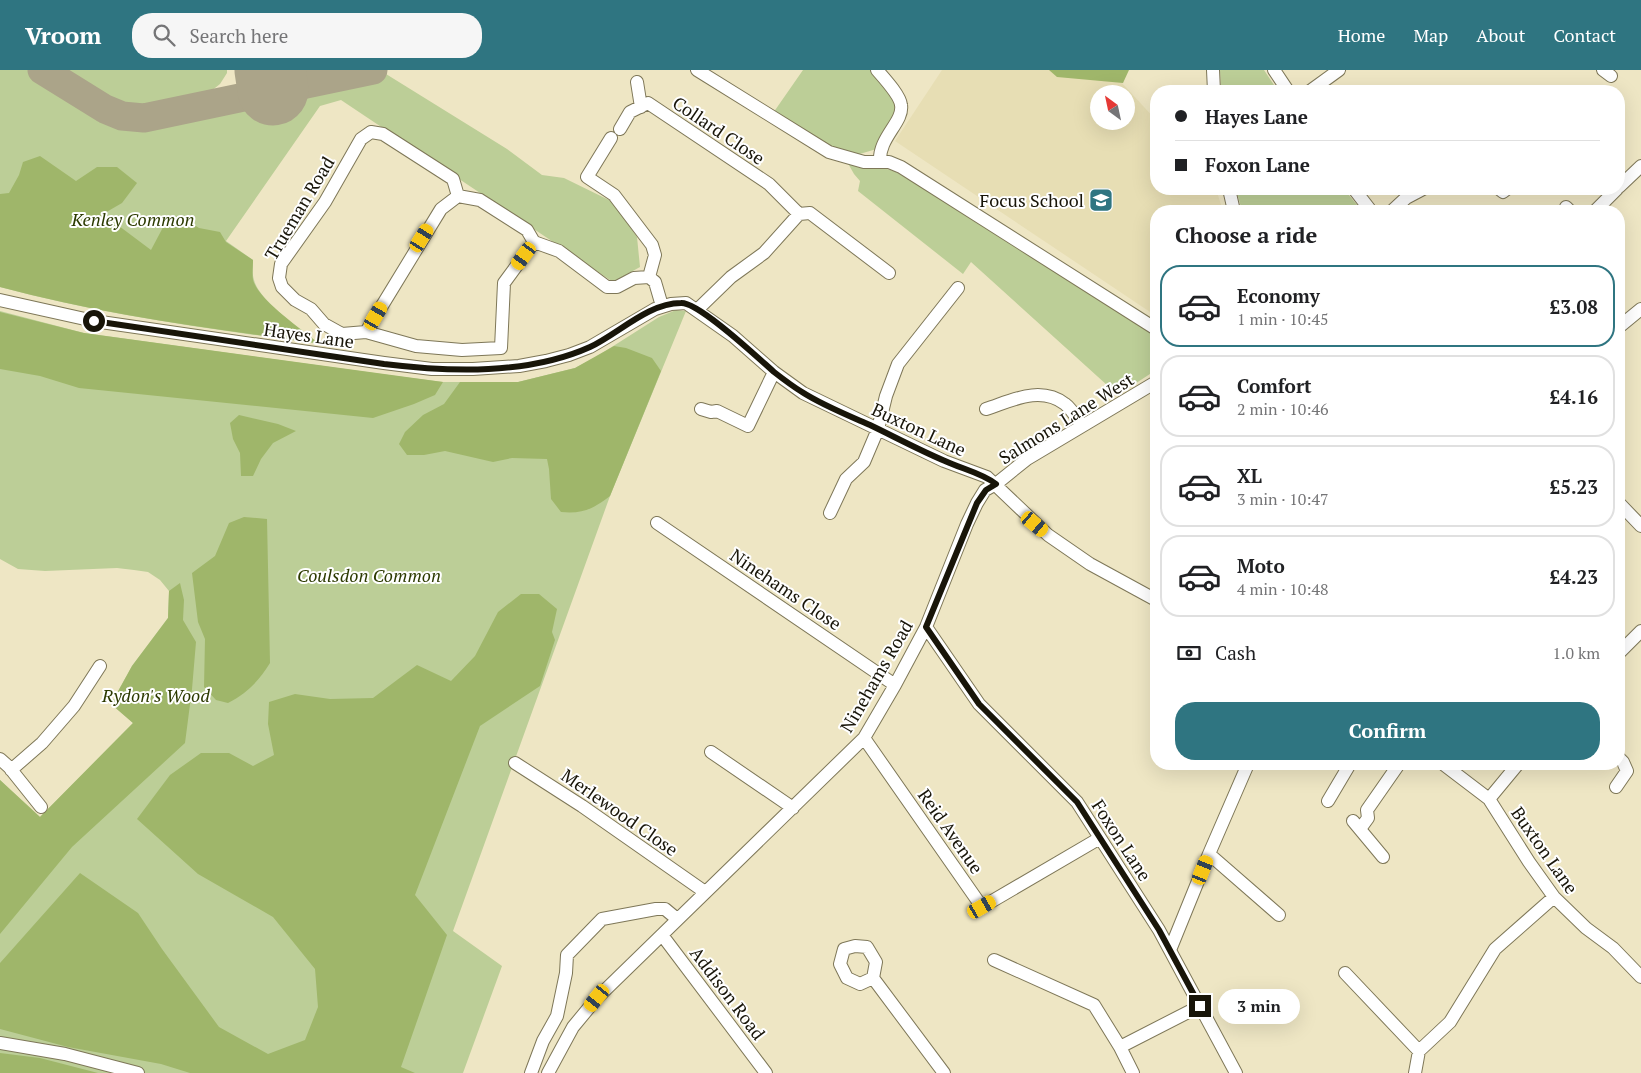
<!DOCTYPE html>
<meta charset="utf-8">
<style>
:root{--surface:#fff;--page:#f6f6f6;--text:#202124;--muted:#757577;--line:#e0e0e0;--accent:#2f7581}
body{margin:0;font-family:"PT Serif",serif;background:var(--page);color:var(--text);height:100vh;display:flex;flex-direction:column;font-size:19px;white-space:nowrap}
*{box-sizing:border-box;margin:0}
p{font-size:16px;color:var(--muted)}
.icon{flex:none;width:28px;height:28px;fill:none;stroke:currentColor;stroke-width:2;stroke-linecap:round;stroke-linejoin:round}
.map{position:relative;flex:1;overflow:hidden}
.side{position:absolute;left:1150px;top:135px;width:475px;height:565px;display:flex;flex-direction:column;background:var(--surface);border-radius:20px;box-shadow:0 5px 20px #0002}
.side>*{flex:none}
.top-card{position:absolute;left:1150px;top:15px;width:475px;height:110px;border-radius:20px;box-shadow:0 5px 20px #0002;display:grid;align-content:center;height:110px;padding:0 25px;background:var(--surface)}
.needle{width:32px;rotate:327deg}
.buttons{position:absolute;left:1090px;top:15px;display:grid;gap:10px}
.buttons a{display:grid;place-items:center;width:45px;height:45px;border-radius:50%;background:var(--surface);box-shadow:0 5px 20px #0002;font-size:25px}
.end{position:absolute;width:22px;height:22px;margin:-11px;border:6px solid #181509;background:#fff;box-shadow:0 0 0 2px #fff}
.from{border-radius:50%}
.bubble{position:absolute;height:35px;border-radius:18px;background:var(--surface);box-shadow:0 5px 20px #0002;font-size:16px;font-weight:600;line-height:35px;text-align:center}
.car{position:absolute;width:15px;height:30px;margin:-15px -8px;border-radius:6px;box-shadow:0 0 4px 1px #0007;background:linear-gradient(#f5c518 24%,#345 0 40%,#f5c518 0 76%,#345 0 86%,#f5c518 0)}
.top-card b{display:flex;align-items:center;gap:18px;height:48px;font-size:19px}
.top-card b+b{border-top:1px solid var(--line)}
.top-card i{width:12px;height:12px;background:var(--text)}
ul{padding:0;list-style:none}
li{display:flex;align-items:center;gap:15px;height:82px;margin:0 10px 8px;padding:0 15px;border:2px solid var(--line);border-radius:20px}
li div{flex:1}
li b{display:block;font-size:19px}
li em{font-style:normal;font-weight:600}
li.active{border-color:var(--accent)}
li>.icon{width:45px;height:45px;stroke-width:1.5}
h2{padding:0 25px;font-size:22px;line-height:60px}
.pay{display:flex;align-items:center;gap:12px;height:55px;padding:0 25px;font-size:19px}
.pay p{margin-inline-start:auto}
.button{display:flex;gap:10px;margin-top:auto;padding:10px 25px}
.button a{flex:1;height:58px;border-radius:20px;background:var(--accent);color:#fff;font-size:20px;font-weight:600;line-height:58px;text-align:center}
header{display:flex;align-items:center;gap:30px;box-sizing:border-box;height:70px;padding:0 25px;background:var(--accent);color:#fff}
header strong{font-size:24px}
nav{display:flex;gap:28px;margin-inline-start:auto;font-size:18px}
.search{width:350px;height:45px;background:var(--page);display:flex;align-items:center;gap:12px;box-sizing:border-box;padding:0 18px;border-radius:20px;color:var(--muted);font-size:19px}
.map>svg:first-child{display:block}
.built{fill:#e7deb4;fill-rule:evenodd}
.green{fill:#bcce97}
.forest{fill:#9fb66a}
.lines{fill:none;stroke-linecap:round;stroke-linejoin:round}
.taxiway{stroke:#aba489;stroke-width:29}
.runway{stroke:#aba489;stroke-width:71}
.minor-casing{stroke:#7e7758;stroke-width:14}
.minor{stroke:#fff;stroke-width:12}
.route{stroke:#181509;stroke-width:6}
.labels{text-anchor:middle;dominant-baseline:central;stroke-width:4;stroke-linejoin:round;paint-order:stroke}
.street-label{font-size:18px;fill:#181509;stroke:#fff}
.poi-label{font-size:18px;fill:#181509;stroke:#fff;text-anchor:end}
.park-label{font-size:18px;font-style:italic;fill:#2c3a00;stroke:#fff}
</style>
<header>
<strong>Vroom</strong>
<div class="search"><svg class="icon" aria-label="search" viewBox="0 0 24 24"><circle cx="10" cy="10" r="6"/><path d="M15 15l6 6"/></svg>Search here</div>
<nav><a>Home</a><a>Map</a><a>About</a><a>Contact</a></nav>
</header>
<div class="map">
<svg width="1641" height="1003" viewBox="0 0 1641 1003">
<rect width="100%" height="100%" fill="#eee6c4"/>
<path class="built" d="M942,0h168l46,50v69h60l7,22h-67v105l-261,-175zM1099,24h27v27h-27z"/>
<path class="green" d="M0,0h31l88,52 25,2 242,-50 121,75 35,26 22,3 49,24 24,35 3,30 -27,15 -272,-182 -21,6 -94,135 27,19c0,7 -1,14 1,20 5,21 48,50 65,64 -106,-15 -216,-29 -319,-57z
M64,0h163v3l-7,11 -10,8 -63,12 -23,2z
M803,0h74l25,35 -22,43 -34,10 48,13 46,26 216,139v34l-38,25 -147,-133 -8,12 -105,-83 2,-10 -6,-7 -9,-16 -74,-42z
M1220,0h44l14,21h-57z
M1236,119h108l18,22h-120z
M676,240l10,1 -76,185 -157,435 49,35 -39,107h-463v-293l40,37 93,-94 -22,-19 21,-38 36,-48 1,-27 -9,-11 -12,-8 -14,-2 -17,-2 -72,3 -27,-2 -18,-10v-248l84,22 312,43 47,6h75l57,-14 21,-11 63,-40z"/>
<path class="forest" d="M1049,0h80l-6,13 -66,-6z
M40,86l36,25 21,-14h20l20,16 -15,20 -19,11 48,36 18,-34h11l19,12 21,4 6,10 27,18c0,6 -1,14 0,20 6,21 49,49 65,63 -106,-14 -214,-28 -318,-56v-93l9,-1 10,-18 4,-13z
M0,242l84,21 359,49 -8,13 -21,9 -41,14 -294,-30 -39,-12 -40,-7z
M614,276l12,2 26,10 9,13 -51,125c-17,13 -27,18 -49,16l-10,-13 -2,-30 -2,-10 -35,-1 -19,4 -48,-11 -21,4h-17l-8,-11 6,-12 18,-17 21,-11 16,-22h58l57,-14z
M239,345l39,9 18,7 -23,12 -12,16 -8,17h-12l-1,-23 -7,-14 -3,-16z
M244,447l23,2 3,144c-11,18 -23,30 -42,40l-12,-3 -12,-13 1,-48 -7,-17 -6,-49 23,-17 14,-33z
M180,513l4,17 -1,20 13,22 -4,47 -7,54 -113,104 -72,87v-154l40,37 93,-94 -22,-19 21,-38 36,-48 1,-27z
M521,524h18l18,15 -5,23 3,8 -15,46 -60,40 -65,169 32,40 -46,132 14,6h-225l-29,-9 -93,-17 -68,-18v-66l80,-90 58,40 24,36 57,78 49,27 37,-14 13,-33 -3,-38 -42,-52 -75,-43 -61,-55 33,-44 31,-22h28l24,13 21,-11 -6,-31 1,-22 26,-8 35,5 43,-1 44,-33 34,16 24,-25 23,-44z
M0,983l40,5 58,15h-98z"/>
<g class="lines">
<path class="taxiway" d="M42,0l63,39 17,7 22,2 229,-48"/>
<path class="runway" d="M270,0l3,20"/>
<g class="minor-casing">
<path id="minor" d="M697,0l132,82 35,10h25l12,5 255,162
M877,0c6,7 23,25 24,35 3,17 -23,33 -21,57
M1213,0l1,21
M1274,0l14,21
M1603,0l8,6
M637,12l4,25
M1310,21l29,-21
M620,59l10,-17 18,-9 121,81 30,30
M611,68l-24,39 27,18 38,50 3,10 -6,22
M1619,117l22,-21
M1229,119l5,22
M1354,119l17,22
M1499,119l4,3 4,-3
M1566,137l4,4
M1392,141l14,-13 17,-9
M1595,141l22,-22
M534,172l-30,41 -3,65 -39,2 -46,-4 -50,-14 -24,2 -18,-10 -13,-15 -16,-9 -13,-13 -3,-9 2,-14 44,-62 36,-63 10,-7 12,2 70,45 5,17 22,4 47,30 7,12 25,9 48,36h10l17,-9 15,-1 6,5 7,24
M0,230l94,21 290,42 48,6h41l46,-3 27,-5 23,-6 21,-8 65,-38 16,-5 15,-1 47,33 41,36 29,21 141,68 43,16 61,58 42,29 66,36
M697,240l34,-33 33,-24 35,-39 11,-1 79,60
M1619,257l22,-18
M366,262l75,-123 17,-13
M701,339l10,3 6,-1 31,15 26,-54
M986,339c25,-8 54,-24 79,-5 7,5 12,15 17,22
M1619,433l22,23
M830,443l16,-34 18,-17 14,-33 8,-33 12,-32 60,-76
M657,453l238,162
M926,557l53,77 98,98 82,128 77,143
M1619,583l22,-22
M864,668l118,169 118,-69
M711,682l82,56
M0,689l9,8 32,40
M515,693l67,43 123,86
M1248,694l-39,90 70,61
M1443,694l46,35 40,63 25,35 32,31 27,20 28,29
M11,700l31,-27 32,-37 26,-40
M1616,717l11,-16 -4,-9 -4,-4
M1489,729l29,-35
M1328,731l22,-37
M1353,751l30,36
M1360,759l8,-11 -1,-8 32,-46
M662,865l104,138
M1170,880l39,-96
M994,890l100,45 26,42 13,26
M1345,903l74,78 31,-29 45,-73 59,-52
M873,908l-13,6 -13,-6 -7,-14 4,-15 11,-3 12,1 9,15 -3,16 71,95
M0,973l65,11 73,19
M1120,977l80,-41
M531,1003l12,-32 14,-25 9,-43 1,-18 35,-36 54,-10h9l12,10
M548,1003l25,-46 24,-29 267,-260 31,-53 31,-58 41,-103 10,-21 8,-13 11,-6 31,-25 129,-77
M1415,1003l4,-22"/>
</g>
<use href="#minor" class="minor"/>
</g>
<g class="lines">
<path class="route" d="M94,251l290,43c66,8 144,11 206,-17 28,-13 58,-44 91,-44 18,-1 77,55 93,69 9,7 18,14 28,20 20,13 45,23 68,33 25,12 49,25 75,36 17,8 37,12 51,23l-10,6 -9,13 -51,124 53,77 98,98 82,128 41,76"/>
</g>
<defs>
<g id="school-square" transform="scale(1.25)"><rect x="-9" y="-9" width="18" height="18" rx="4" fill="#2f7581" stroke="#fff"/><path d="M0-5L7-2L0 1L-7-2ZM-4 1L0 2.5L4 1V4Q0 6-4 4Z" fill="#fff"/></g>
</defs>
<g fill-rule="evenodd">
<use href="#school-square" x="1101" y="130"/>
</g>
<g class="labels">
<g class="street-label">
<text transform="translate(719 60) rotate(34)">Collard Close</text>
<text transform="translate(299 138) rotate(-59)">Trueman Road</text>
<text transform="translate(309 265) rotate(8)">Hayes Lane</text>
<text transform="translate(1066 348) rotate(-32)">Salmons Lane West</text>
<text transform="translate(919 359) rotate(25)">Buxton Lane</text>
<text transform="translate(786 519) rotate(34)">Ninehams Close</text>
<text transform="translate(876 606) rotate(-60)">Ninehams Road</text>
<text transform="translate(620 742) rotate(35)">Merlewood Close</text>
<text transform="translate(951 761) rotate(55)">Reid Avenue</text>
<text transform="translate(1122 770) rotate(57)">Foxon Lane</text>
<text transform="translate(1545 780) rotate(55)">Buxton Lane</text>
<text transform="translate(728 923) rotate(53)">Addison Road</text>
</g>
<g class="poi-label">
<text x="1084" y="130">Focus School</text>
</g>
<g class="park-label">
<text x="133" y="149">Kenley Common</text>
<text x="369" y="505">Coulsdon Common</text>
<text x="156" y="625">Rydon's Wood</text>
</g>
</g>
</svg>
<div class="buttons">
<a><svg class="needle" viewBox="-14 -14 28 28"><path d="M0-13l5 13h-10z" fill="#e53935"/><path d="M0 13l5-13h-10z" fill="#757577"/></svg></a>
</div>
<i class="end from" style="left:94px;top:251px"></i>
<i class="end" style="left:1200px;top:936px"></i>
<div class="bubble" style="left:1218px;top:919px;width:82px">3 min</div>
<i class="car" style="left:422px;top:168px;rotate:32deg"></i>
<i class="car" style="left:524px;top:186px;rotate:216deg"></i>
<i class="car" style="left:376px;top:246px;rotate:30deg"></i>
<i class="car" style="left:1035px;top:454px;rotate:130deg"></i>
<i class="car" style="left:1203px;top:800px;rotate:22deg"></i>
<i class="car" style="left:982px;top:837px;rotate:60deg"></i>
<i class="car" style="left:597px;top:928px;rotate:219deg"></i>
<div class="top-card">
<b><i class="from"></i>Hayes Lane</b>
<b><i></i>Foxon Lane</b>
</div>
<section class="side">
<h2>Choose a ride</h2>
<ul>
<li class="active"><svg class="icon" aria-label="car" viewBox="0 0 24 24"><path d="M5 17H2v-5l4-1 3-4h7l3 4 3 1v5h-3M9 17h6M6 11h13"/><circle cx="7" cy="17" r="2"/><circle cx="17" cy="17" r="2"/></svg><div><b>Economy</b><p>1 min · 10:45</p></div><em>£3.08</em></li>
<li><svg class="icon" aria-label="car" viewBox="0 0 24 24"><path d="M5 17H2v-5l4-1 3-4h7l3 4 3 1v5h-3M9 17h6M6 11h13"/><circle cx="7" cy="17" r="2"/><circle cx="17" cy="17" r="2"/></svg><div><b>Comfort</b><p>2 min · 10:46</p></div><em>£4.16</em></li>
<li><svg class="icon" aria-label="car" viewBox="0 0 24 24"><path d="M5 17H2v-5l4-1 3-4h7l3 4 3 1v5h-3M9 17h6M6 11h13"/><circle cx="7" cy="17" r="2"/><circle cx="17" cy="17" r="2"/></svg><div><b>XL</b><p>3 min · 10:47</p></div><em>£5.23</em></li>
<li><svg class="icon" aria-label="car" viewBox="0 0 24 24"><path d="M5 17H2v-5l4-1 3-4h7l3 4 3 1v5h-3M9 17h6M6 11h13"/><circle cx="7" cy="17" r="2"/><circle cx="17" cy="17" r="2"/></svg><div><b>Moto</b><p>4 min · 10:48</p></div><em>£4.23</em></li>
</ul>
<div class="pay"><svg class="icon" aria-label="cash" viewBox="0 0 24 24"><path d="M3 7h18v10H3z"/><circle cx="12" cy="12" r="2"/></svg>Cash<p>1.0 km</p></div>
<div class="button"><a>Confirm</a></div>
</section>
</div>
